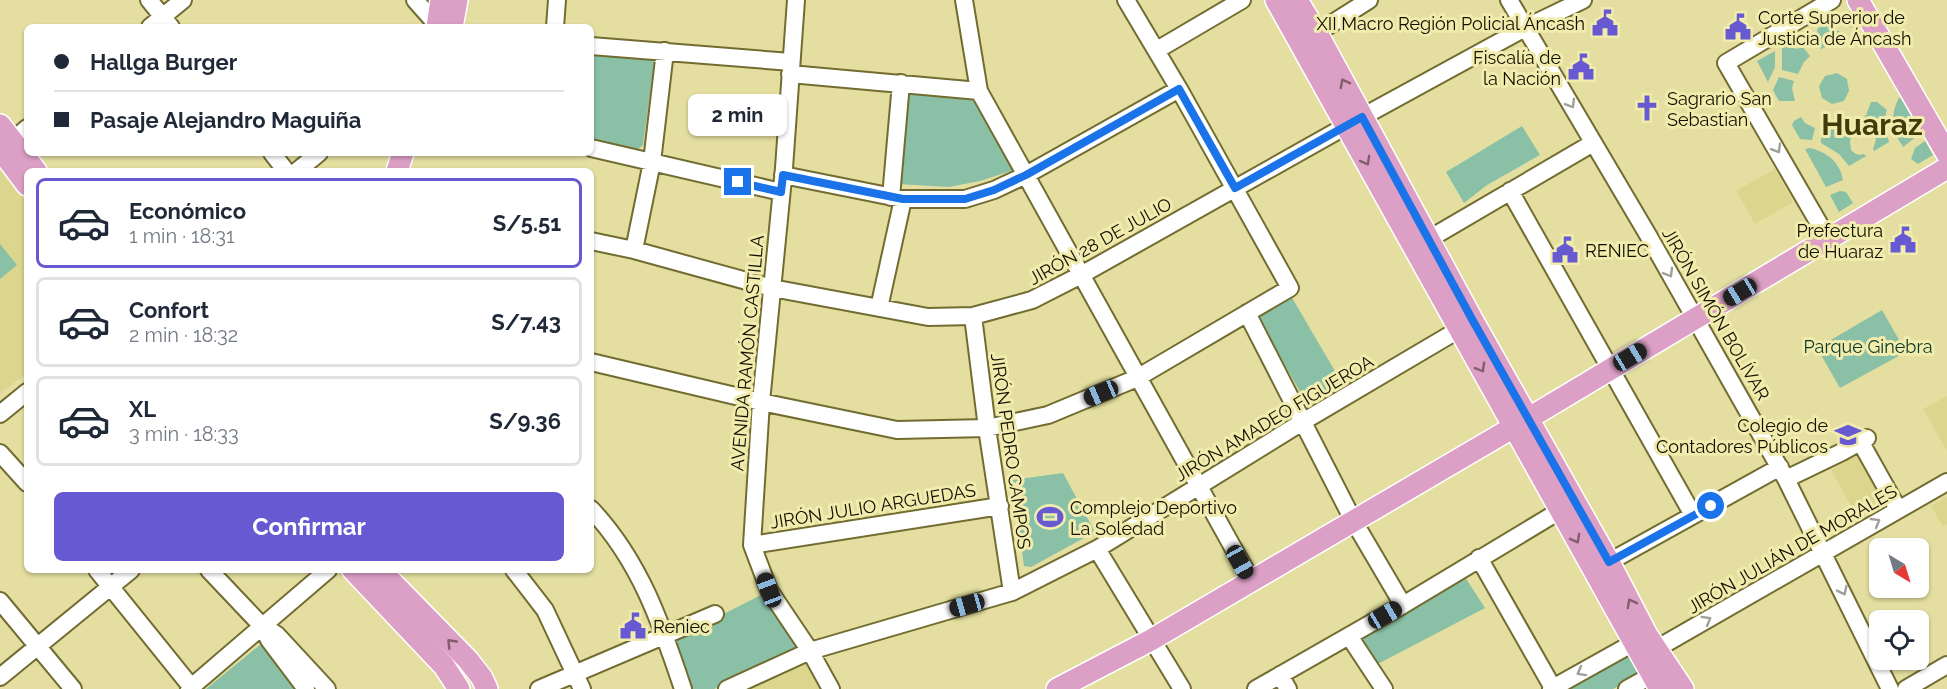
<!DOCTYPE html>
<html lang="es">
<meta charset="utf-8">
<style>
:root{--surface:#fff;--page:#f6f6f7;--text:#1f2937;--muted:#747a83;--line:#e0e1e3;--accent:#6759d2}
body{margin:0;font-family:Raleway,sans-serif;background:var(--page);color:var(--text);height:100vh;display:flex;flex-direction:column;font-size:22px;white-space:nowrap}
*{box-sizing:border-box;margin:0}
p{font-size:20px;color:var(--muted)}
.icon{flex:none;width:33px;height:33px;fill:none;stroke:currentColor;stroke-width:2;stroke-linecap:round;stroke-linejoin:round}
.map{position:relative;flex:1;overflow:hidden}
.sheet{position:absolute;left:24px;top:168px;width:570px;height:405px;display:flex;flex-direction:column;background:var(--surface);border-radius:9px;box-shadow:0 2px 4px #0004}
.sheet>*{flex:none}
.guide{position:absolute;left:24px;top:24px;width:570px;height:132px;border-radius:9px;box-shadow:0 2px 4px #0004;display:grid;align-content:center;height:132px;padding:0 30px;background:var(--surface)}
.needle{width:39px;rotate:142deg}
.buttons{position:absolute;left:1869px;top:538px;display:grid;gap:12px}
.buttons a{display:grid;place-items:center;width:60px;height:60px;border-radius:9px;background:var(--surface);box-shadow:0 2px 4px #0004;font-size:30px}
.end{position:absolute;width:27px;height:27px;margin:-14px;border:8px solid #1a73e8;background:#fff;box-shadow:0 0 0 3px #fff}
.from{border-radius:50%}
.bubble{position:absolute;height:42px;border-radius:9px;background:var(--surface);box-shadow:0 2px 4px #0004;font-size:20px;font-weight:700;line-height:42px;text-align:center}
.car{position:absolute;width:18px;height:36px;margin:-18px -9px;border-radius:8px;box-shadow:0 0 4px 2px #0007;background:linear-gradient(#222 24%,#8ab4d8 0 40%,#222 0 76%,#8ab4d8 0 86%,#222 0)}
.guide b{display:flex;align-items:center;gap:21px;height:57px;font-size:22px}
.guide b+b{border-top:2px solid var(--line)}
.guide i{width:15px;height:15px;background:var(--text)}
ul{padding:10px 0 0;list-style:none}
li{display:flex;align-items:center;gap:18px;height:90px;margin:0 12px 9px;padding:0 18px;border:3px solid var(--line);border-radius:9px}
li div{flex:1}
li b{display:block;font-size:22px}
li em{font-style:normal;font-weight:700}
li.selected{border-color:var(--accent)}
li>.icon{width:54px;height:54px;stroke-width:1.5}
.button{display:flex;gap:12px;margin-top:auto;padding:12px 30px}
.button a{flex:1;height:69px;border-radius:9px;background:var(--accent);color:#fff;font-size:24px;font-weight:700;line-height:69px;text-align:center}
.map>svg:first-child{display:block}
.built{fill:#dbd58e}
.green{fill:#89c0a6}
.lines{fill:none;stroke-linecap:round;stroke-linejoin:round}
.minor-casing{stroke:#726c31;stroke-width:20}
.major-casing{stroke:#fff;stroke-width:24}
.minor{stroke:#fff;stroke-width:16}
.major{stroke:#dc9fc5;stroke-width:21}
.oneway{stroke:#815e6c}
.oneway2{stroke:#a09f99}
.route{stroke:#1a73e8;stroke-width:8}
.labels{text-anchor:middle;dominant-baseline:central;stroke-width:6;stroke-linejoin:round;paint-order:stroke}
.poi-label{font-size:18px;fill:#110f00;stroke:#f1ecad;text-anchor:start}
.street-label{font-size:18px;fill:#110f00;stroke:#f1ecad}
.park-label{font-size:18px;fill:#0b3827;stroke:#f1ecad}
.town-label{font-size:30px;font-weight:bold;fill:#3f3b0b;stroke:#f1ecad}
</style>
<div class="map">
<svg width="1947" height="689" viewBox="0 0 1947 689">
<rect width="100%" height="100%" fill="#e4dfa0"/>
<path class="built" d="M0,168l27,35v170l-27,21z
M1775,169l18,33 -38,22 -19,-33z
M1947,396v55l-24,-42z
M1864,451l26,46 -33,19 -26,-46z
M1947,497v27l-4,3 -12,-21z
M804,662l17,27h-79z"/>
<path class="green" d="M1851,10l12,19 -14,-2 -14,-8z
M1827,23l11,8 8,3 -3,12 -14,-1 -8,4 -6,-8 3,-5 -1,-7z
M1789,44l7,5 7,-2 7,9 -6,6 -6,12 -16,-4v-23z
M1775,51v16l-7,15 -11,-21z
M591,52l64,4 -12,89 -6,5 -46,-12z
M1837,73l10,6 2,12 -5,10 -12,3 -10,-6 -3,-12 6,-10z
M1779,77l15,4 -2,7 3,13h-16l-6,-11z
M905,88l70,7 39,75 -34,11 -31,6 -51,-3z
M1900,97l21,36 -18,14c-2,-4 -6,-9 -8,-13 -4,-11 -2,-28 5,-37z
M1871,102h6l10,8c-4,11 -1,21 2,32l-15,9 -1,-2 3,-9 -2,-5 -7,-6 -7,1 -3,-6 9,-9z
M1801,117l4,6 10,5 -3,12 -12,-1 -8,-14 2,-4z
M1522,126l18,29 -53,30 -23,18 -18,-31z
M1848,129l4,6 -2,6 1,9c4,4 7,6 13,4l2,2 -17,10 -10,-12 -18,-11v-5l3,-8z
M1925,141l8,14 -15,9 -7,-5 4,-11z
M1810,148c17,4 30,14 33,32l-17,7 -21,-38z
M1840,191l6,1 7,11 -14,9 -9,-17z
M0,244l17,21 -17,14z
M1291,296l55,94 -36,19 -54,-94z
M1882,310l24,42 -66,36 -23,-40z
M1063,473l32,59 -64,35 -7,-1 -12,-86z
M1463,574l22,34 -113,59 -19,-27z
M767,592l32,60 -85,37h-21l-21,-49z
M261,644l37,45h-92z
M1629,653l12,21 -28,15h-49z"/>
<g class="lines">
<g class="minor-casing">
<path id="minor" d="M149,0l22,27
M415,0l23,26 5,1
M796,0l-12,168 -23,234 -9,143 17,45 41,61 21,38
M964,0l15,91 272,489
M1509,0l139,235 138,244 104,210
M150,27l33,-27
M555,27l2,-27
M1317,33l52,-33
M591,46l200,16
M1157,50l85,-50
M790,74l189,17
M5,147l22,-19
M591,148l190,44
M272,153l14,18
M297,171l22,-18
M783,175l120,24h62l29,-9 32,-15 153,-86
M1510,191l183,324
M891,197l10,-114
M1429,239l164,-96
M1828,239l-102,-176 106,-63
M591,241l43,9 138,38 156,29 45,-1 59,-16 49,-25 281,-158 163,-89 58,-28
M634,250l18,-88 13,-111
M879,308l24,-109
M1247,313l106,207 50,85
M973,316l14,112 25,164
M591,362l170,40 136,28 90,-2 61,-13 89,-37 153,-90 -111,-199 -53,-89
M0,414l27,-22
M1860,441l38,68
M0,453l27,30
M1786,479l56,-27 25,-14
M591,509c49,52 70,114 92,180
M752,545l248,-39
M1097,549l85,140
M1479,558l74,130
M1609,562l171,-95
M97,570l96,119
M209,570l54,57 6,13 37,49
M514,570l31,40 37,79
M0,601l73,88
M271,631l6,4 50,54
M1349,636l35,53
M1656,649l291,-167
M1280,675l8,14
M0,677l131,-107
M189,689l139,-119
M539,689l176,-75
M727,689l83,-38 202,-59 85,-43 207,-128 166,-98
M1256,689l147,-84 158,-95
M1551,689l93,-52
M1627,689l36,-20
M1906,689l41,-24"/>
</g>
<g class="major-casing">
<path id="major" d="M1276,0l384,689
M1297,0l20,33 156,288 136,241 38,73 36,54
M1858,0l89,154
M437,27l4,-27
M452,27l5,-27
M0,125l36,46
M0,149l27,36
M397,171l6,-18
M353,570l91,96 15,23
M380,570l88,90 14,18 5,11
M1057,689l94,-49 378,-222 418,-250"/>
</g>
<use href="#minor" class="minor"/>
<use href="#major" class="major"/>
</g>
<defs><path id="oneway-chevron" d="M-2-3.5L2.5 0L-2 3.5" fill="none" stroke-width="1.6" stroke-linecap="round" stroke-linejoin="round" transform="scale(1.5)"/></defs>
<g class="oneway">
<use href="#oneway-chevron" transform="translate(1344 83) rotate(-118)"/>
<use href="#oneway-chevron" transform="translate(1366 161) rotate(61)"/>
<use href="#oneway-chevron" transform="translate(1481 368) rotate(60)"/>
<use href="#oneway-chevron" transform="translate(1576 539) rotate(61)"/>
<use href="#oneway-chevron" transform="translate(1631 603) rotate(-118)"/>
<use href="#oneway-chevron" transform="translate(451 643) rotate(-134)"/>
</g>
<g class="oneway2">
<use href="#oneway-chevron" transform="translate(1571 104) rotate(59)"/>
<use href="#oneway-chevron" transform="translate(1777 149) rotate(59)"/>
<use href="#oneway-chevron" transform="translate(1669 273) rotate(60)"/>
<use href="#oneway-chevron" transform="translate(1876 522) rotate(-30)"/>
<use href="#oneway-chevron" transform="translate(1843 591) rotate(64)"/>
<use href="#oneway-chevron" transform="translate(1707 620) rotate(-30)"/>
<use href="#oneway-chevron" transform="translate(1581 672) rotate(151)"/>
</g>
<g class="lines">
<path class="route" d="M738,182l43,10 2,-17 120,24h62l29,-9 32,-15 153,-86 56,99 127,-71 111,204 136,241 102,-56"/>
</g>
<defs>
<g id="civic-bare" transform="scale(2.07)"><path d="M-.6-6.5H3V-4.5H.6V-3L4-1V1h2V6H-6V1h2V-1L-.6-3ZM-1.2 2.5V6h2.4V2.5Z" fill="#6759d2" stroke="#f1ecad" stroke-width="2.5" paint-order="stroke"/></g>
<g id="church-bare" transform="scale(2.07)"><path d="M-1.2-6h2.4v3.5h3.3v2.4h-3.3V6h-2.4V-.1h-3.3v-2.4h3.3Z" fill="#6759d2" stroke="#f1ecad" stroke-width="2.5" paint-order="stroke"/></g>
<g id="university-bare" transform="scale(2.07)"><path d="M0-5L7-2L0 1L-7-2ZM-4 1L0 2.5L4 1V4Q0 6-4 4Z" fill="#6759d2" stroke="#f1ecad" stroke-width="2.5" paint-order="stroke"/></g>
<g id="stadium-bare" transform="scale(2.07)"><path d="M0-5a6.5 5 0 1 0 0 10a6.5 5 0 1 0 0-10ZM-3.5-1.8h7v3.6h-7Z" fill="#6759d2" stroke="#f1ecad" stroke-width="2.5" paint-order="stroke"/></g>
</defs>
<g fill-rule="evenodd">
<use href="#civic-bare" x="1605" y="23"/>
<use href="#civic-bare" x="1738" y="27"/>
<use href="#civic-bare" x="1581" y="67"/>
<use href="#church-bare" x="1647" y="108"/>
<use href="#civic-bare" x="1903" y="240"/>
<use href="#civic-bare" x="1565" y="250"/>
<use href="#university-bare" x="1848" y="435"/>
<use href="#stadium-bare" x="1050" y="517"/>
<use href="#civic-bare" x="633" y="626"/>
</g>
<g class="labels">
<g class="poi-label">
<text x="1758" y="17">Corte Superior de<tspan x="1758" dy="21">Justicia de Áncash</tspan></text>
<text x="1585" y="23" text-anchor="end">XII Macro Región Policial Áncash</text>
<text x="1561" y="57" text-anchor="end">Fiscalía de<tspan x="1561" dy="21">la Nación</tspan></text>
<text x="1667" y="98">Sagrario San<tspan x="1667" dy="21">Sebastian</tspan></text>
<text x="1883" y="230" text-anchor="end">Prefectura<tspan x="1883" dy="21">de Huaraz</tspan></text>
<text x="1585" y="250">RENIEC</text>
<text x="1828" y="425" text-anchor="end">Colegio de<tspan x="1828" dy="21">Contadores Públicos</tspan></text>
<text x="1070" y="507">Complejo Deportivo<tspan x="1070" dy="21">La Soledad</tspan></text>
<text x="653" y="626">Reniec</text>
</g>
<g class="street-label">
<text transform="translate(1100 241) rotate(-29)">JIRÓN 28 DE JULIO</text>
<text transform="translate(1716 314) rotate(60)">JIRÓN SIMÓN BOLÍVAR</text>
<text transform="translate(747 353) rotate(-85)">AVENIDA RAMÓN CASTILLA</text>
<text transform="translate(1274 418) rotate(-31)">JIRÓN AMADEO FIGUEROA</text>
<text transform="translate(1011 451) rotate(82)">JIRÓN PEDRO CAMPOS</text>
<text transform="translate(873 506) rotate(-9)">JIRÓN JULIO ARGUEDAS</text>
<text transform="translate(1792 549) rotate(-30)">JIRÓN JULIÁN DE MORALES</text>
</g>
<g class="park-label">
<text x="1868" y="346">Parque Ginebra</text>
</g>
<g class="town-label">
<text x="1872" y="124">Huaraz</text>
</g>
</g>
</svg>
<div class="buttons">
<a><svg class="needle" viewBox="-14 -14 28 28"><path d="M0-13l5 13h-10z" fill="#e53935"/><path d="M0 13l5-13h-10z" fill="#747a83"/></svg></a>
<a><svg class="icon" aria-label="locate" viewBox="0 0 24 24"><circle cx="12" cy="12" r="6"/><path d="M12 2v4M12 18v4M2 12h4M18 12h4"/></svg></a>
</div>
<i class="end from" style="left:1711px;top:506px"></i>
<i class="end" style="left:738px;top:182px"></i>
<div class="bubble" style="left:688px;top:94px;width:99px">2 min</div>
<i class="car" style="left:1740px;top:292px;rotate:239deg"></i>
<i class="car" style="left:1630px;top:357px;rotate:59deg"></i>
<i class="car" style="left:1101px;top:393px;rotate:247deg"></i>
<i class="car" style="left:1240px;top:562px;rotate:151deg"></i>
<i class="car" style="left:769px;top:590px;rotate:339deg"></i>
<i class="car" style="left:967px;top:605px;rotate:254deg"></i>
<i class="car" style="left:1385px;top:615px;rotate:60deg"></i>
<div class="guide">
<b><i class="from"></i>Hallga Burger</b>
<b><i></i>Pasaje Alejandro Maguiña</b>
</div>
<section class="sheet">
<ul>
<li class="selected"><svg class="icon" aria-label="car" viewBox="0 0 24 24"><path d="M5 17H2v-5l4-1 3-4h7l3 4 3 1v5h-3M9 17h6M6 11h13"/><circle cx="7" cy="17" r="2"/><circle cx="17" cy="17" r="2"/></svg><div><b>Económico</b><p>1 min · 18:31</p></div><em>S/5.51</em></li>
<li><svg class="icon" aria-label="car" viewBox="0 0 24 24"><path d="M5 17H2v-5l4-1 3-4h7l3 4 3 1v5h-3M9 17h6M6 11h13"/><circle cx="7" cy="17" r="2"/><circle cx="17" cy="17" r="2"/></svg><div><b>Confort</b><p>2 min · 18:32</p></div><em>S/7.43</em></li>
<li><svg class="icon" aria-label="car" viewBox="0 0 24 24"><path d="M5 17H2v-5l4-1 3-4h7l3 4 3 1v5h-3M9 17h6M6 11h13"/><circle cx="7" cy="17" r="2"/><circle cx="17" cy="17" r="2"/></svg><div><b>XL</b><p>3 min · 18:33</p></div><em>S/9.36</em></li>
</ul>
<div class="button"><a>Confirmar</a></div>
</section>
</div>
